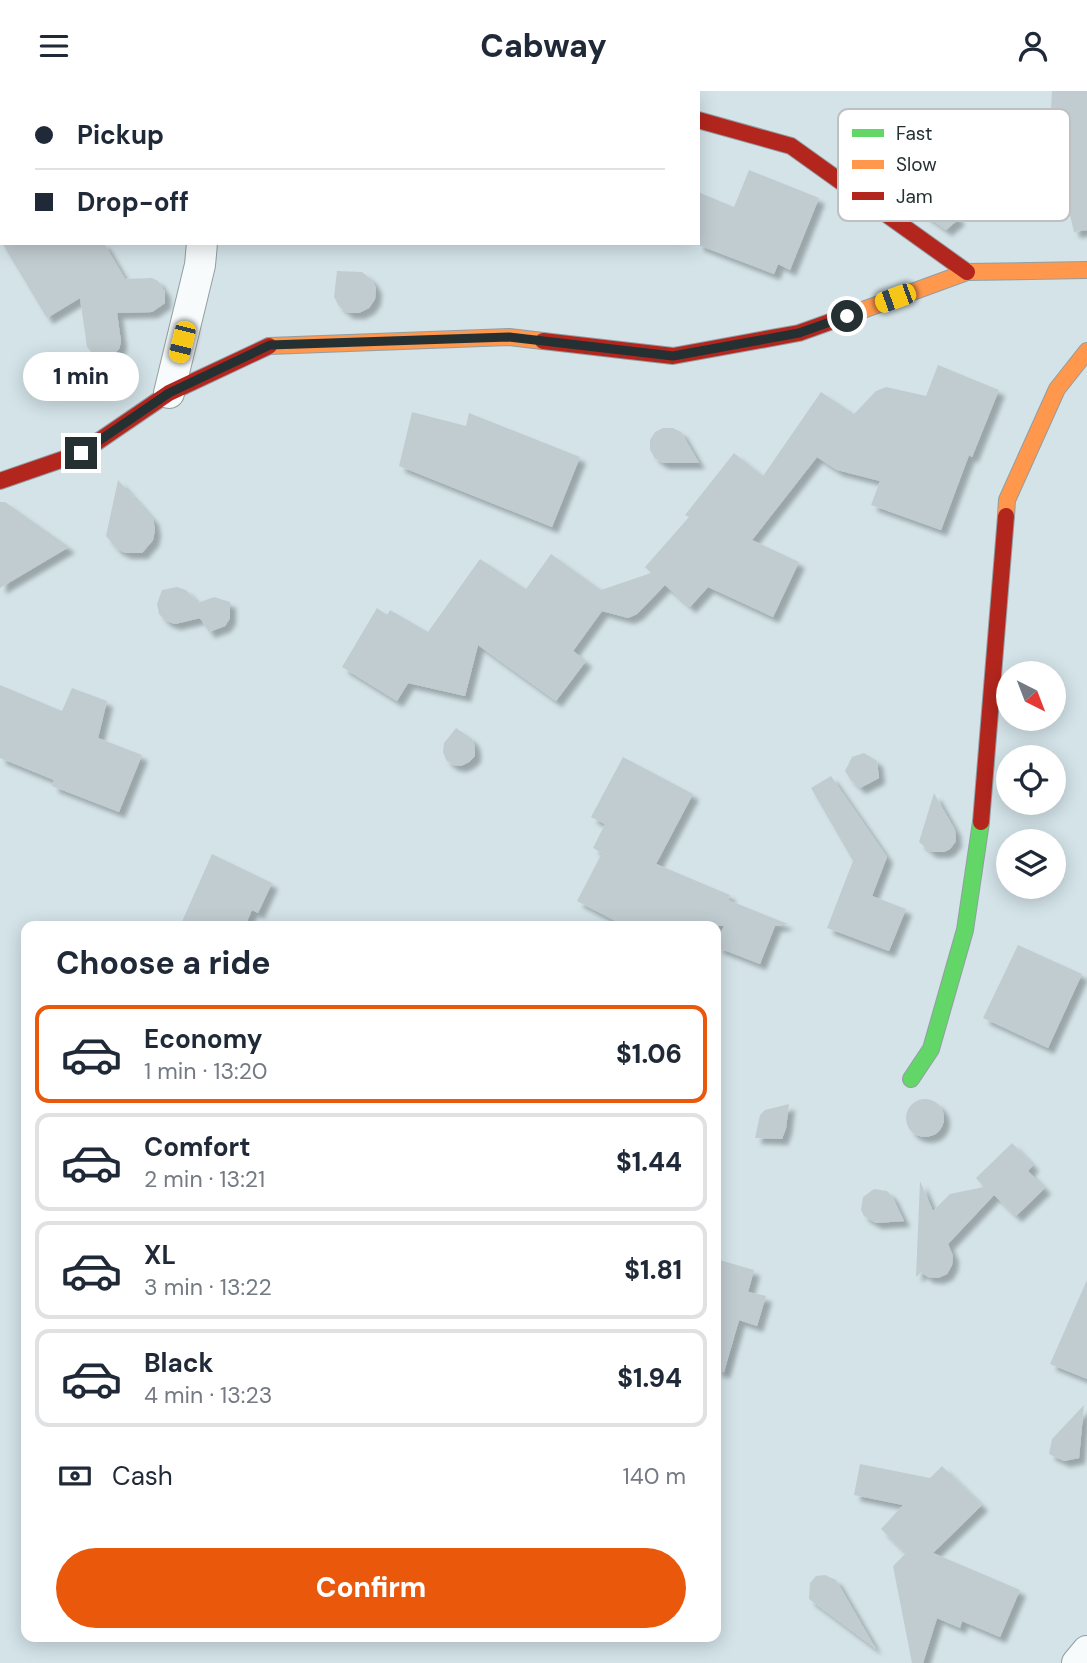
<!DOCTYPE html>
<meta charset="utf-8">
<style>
:root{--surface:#fff;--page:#f6f6f7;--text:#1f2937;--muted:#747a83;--line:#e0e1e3;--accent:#ea580c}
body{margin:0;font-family:"DM Sans",sans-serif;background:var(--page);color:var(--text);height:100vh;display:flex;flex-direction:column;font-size:26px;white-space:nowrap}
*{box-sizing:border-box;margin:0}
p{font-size:23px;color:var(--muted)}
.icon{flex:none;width:38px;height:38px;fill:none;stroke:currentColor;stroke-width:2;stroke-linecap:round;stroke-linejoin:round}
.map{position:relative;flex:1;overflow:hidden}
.drawer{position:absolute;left:21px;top:830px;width:700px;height:721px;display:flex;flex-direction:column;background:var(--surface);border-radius:14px;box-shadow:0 4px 18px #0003}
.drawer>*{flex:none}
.top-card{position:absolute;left:0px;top:0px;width:700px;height:154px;box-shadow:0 4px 18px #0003;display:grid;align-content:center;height:154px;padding:0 35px;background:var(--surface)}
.needle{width:46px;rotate:138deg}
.controls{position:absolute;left:996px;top:570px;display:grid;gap:14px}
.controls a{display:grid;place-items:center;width:70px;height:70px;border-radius:50%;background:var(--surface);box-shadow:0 4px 18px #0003;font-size:35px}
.end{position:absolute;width:32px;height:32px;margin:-16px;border:9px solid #253033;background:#fff;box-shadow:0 0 0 4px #fff}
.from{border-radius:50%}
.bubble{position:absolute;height:49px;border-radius:24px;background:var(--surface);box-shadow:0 4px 18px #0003;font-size:23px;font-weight:800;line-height:49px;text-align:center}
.car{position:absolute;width:21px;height:42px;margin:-21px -10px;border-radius:9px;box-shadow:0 0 5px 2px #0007;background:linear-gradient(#f5c518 24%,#345 0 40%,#f5c518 0 76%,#345 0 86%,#f5c518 0)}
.top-card b{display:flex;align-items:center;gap:24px;height:66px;font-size:26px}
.top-card b+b{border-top:2px solid var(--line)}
.top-card i{width:18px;height:18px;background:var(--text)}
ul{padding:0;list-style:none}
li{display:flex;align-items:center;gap:21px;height:98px;margin:0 14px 10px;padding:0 21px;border:4px solid var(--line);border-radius:14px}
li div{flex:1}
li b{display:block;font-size:26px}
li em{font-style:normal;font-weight:800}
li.current{border-color:var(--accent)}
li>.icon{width:63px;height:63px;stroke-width:1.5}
h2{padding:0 35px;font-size:32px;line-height:84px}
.pay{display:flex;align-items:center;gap:18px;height:77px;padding:0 35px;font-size:26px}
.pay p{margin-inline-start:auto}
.action{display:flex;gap:14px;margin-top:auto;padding:14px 35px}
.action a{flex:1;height:80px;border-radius:42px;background:var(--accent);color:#fff;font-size:28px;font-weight:800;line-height:80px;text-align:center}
header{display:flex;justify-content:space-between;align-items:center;height:91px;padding:0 35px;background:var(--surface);font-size:32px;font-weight:800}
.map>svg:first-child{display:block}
.building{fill:#c1ccd1;filter:url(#shadow)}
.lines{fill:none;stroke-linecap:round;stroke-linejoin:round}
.street-casing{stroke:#929ea2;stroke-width:32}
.fast-casing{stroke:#929ea2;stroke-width:18}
.slow-casing{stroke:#929ea2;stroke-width:18}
.jam-casing{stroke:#929ea2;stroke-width:18}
.street{stroke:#f8fbfc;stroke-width:30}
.fast{stroke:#63d668;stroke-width:16}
.slow{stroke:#ff974d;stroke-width:16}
.jam{stroke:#b3261e;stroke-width:16}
.route{stroke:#253033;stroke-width:9}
.key{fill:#fff;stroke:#bec1c2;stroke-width:2}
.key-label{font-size:19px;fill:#253033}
</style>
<header><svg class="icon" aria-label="menu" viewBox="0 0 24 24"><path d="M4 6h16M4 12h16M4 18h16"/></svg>Cabway<svg class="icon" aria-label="person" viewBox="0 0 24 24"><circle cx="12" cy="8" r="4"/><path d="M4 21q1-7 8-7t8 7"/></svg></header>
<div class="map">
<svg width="1087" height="1572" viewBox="0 0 1087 1572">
<defs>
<filter id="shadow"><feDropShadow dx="6" dy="6" stdDeviation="2" flood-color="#0004"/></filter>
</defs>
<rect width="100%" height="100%" fill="#d3e3e8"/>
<path class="building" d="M1052,0h35v139l-13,2 -7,-29 -63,-1 3,-29 8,-5 5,-3 40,6 -10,-46z
M749,79l70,28 -29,72 -12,-6 -4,10 -76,-29v-53l36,15z
M935,108l9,3 15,17 -13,11 -28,-20 8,-9z
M2,152h102l21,36 27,-1 6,3 7,11v11l-13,9 -35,1 4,29 -2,7 -10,9 -13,-1 -9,-10 -7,-49 -33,20z
M337,180l25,1 9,7 5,9 -1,11 -6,9 -10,5h-11l-9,-7 -5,-9z
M938,274l61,25 -27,67 -3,-2 -28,75 -70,-25 9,-24 -43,-11 -20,-13 -65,83 47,22 -26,55 -65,-30 -18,20 -25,-22 -28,29 -9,4 -26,-7 -29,40 13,10 -30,40 -78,-56 -13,51 -57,-13 -11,18 -55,-34 35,-59 10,7 3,-5 38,22 52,-73 46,30 25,-35 50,36 50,-17 -6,-6 44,-50 -4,-2 49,-62 29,23 58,-84 33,22 22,-23 10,-4 40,9z
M412,321l54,14 3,-13 111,44 -28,70 -153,-61z
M663,337h10l8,4 18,31h-36l-8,-5 -5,-8v-10l5,-8z
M118,389l35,39 2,11 -2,10 -11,13h-16l-9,-4 -11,-13z
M0,411h5l64,45 -69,41z
M177,496l9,3 12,13 16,-6 16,5v16l-5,8 -16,6 -9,-14 -25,6 -9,-3 -7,-7 -2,-10 5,-14z
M0,594l62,26 10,-23 35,13 -9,37 44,17 -23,57 -67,-26 2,-6 -54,-22z
M456,637l16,11 3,8v9l-6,6 -8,4 -8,-1 -7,-5 -3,-8 1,-9z
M864,662l13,8 2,17 -19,10 -10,-9 -5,-8 7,-14z
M623,666l70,37 -37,70 74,31 -2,5 60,24 -13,2 -15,38 -44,-17 8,-21h-99l-48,-25 25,-48 -9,-5 12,-24 -14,-7z
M831,685l56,81 -15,39 34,13 -17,42 -62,-23 26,-67 -42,-73z
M934,702l21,37 1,11 -6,8 -6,3h-13l-12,-10z
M212,763l60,29 -14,30 -6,-3 -7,16h-65z
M1018,854l64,29 -34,74 -65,-30z
M906 1027a19 19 0 1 1 38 0a19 19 0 1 1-38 0Z
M789,1013l-3,24 -4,11 -27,-1 5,-23 5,-5z
M1012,1052l21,22 -5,6 17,17 -29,28 -22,-21 -46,49 5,12 -1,9 -5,9 -9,4 -10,-1 -7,-5 -5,5 4,-96 13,30 17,-17 34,-7 -8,-9z
M874,1098l13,2 5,5 12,25 -28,2 -12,-7 -3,-6 2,-13z
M716,1168l38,11 -6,22 18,4 -9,30 -18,-6 -15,52 -8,-1z
M1087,1189v99l-37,-15z
M1084,1314l-5,53 -15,3 -15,-7 3,-15z
M860,1373l70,14 12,-12 40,39 -49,48 87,37 -20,47 -38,-16 -2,7 -23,-10 -14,45h-11l-19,-97 13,-13 -25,-24 22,-24 -49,-10z
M825,1484l11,5 40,69 -67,-50 1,-16 6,-7z"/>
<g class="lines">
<g class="street-casing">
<path id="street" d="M199,0v2
M580,0l9,2
M169,302l31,-128 2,-22
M1077,1572l10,-12"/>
</g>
<g class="fast-casing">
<path id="fast" d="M911,988l20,-30 34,-119 16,-108"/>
</g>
<g class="slow-casing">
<path id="slow" d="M841,227l126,-46 120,-2
M269,255l240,-9 34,4
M1006,425l1,-16 50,-111 30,-38"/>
</g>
<g class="jam-casing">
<path id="jam" d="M698,29l93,26 176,126
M543,250l130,15 126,-23 42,-15
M0,390l81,-28 88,-60 100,-47
M981,731l25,-306"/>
</g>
<use href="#street" class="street"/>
<use href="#fast" class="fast"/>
<use href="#slow" class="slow"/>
<use href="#jam" class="jam"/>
</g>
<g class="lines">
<path class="route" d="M81,362l88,-60 101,-48 239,-8 164,19 126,-23 48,-17"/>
</g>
<rect x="838" y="18" width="232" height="112" rx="10" class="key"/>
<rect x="852" y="38" width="32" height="8" fill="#63d668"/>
<rect x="852" y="69" width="32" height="9" fill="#ff974d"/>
<rect x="852" y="101" width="32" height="8" fill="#b3261e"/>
<g class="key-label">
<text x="896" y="49">Fast</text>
<text x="896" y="80">Slow</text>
<text x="896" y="112">Jam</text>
</g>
</svg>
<div class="controls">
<a><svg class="needle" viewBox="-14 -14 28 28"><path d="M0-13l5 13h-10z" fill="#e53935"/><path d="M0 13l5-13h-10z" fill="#747a83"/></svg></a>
<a><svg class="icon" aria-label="locate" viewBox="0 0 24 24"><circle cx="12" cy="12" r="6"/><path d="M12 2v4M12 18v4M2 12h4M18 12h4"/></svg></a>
<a><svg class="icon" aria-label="layers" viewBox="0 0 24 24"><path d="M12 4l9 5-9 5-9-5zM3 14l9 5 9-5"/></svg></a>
</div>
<i class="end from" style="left:847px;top:225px"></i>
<i class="end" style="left:81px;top:362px"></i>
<div class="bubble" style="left:23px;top:261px;width:116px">1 min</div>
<i class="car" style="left:895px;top:207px;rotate:250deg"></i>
<i class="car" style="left:182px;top:251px;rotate:194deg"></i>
<div class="top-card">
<b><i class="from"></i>Pickup</b>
<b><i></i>Drop-off</b>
</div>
<section class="drawer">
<h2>Choose a ride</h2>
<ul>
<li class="current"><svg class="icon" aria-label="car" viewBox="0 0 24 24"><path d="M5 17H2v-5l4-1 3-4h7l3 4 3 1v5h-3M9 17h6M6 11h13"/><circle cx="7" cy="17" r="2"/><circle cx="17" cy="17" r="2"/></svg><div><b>Economy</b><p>1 min · 13:20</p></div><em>$1.06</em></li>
<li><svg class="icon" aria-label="car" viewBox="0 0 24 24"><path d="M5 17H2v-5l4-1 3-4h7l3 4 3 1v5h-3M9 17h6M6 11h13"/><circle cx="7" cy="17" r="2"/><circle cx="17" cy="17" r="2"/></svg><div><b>Comfort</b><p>2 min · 13:21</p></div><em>$1.44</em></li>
<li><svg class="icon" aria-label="car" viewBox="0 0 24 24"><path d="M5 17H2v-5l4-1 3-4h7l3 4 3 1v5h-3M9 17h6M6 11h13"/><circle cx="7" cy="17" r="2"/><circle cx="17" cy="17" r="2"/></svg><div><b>XL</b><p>3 min · 13:22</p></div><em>$1.81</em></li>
<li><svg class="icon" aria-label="car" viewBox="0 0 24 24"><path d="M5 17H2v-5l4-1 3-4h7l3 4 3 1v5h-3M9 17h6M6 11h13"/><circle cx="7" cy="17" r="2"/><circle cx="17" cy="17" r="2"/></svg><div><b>Black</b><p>4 min · 13:23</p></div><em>$1.94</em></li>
</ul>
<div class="pay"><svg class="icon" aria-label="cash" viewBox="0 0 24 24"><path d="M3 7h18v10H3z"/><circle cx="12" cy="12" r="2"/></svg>Cash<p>140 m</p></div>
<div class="action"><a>Confirm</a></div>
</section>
</div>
